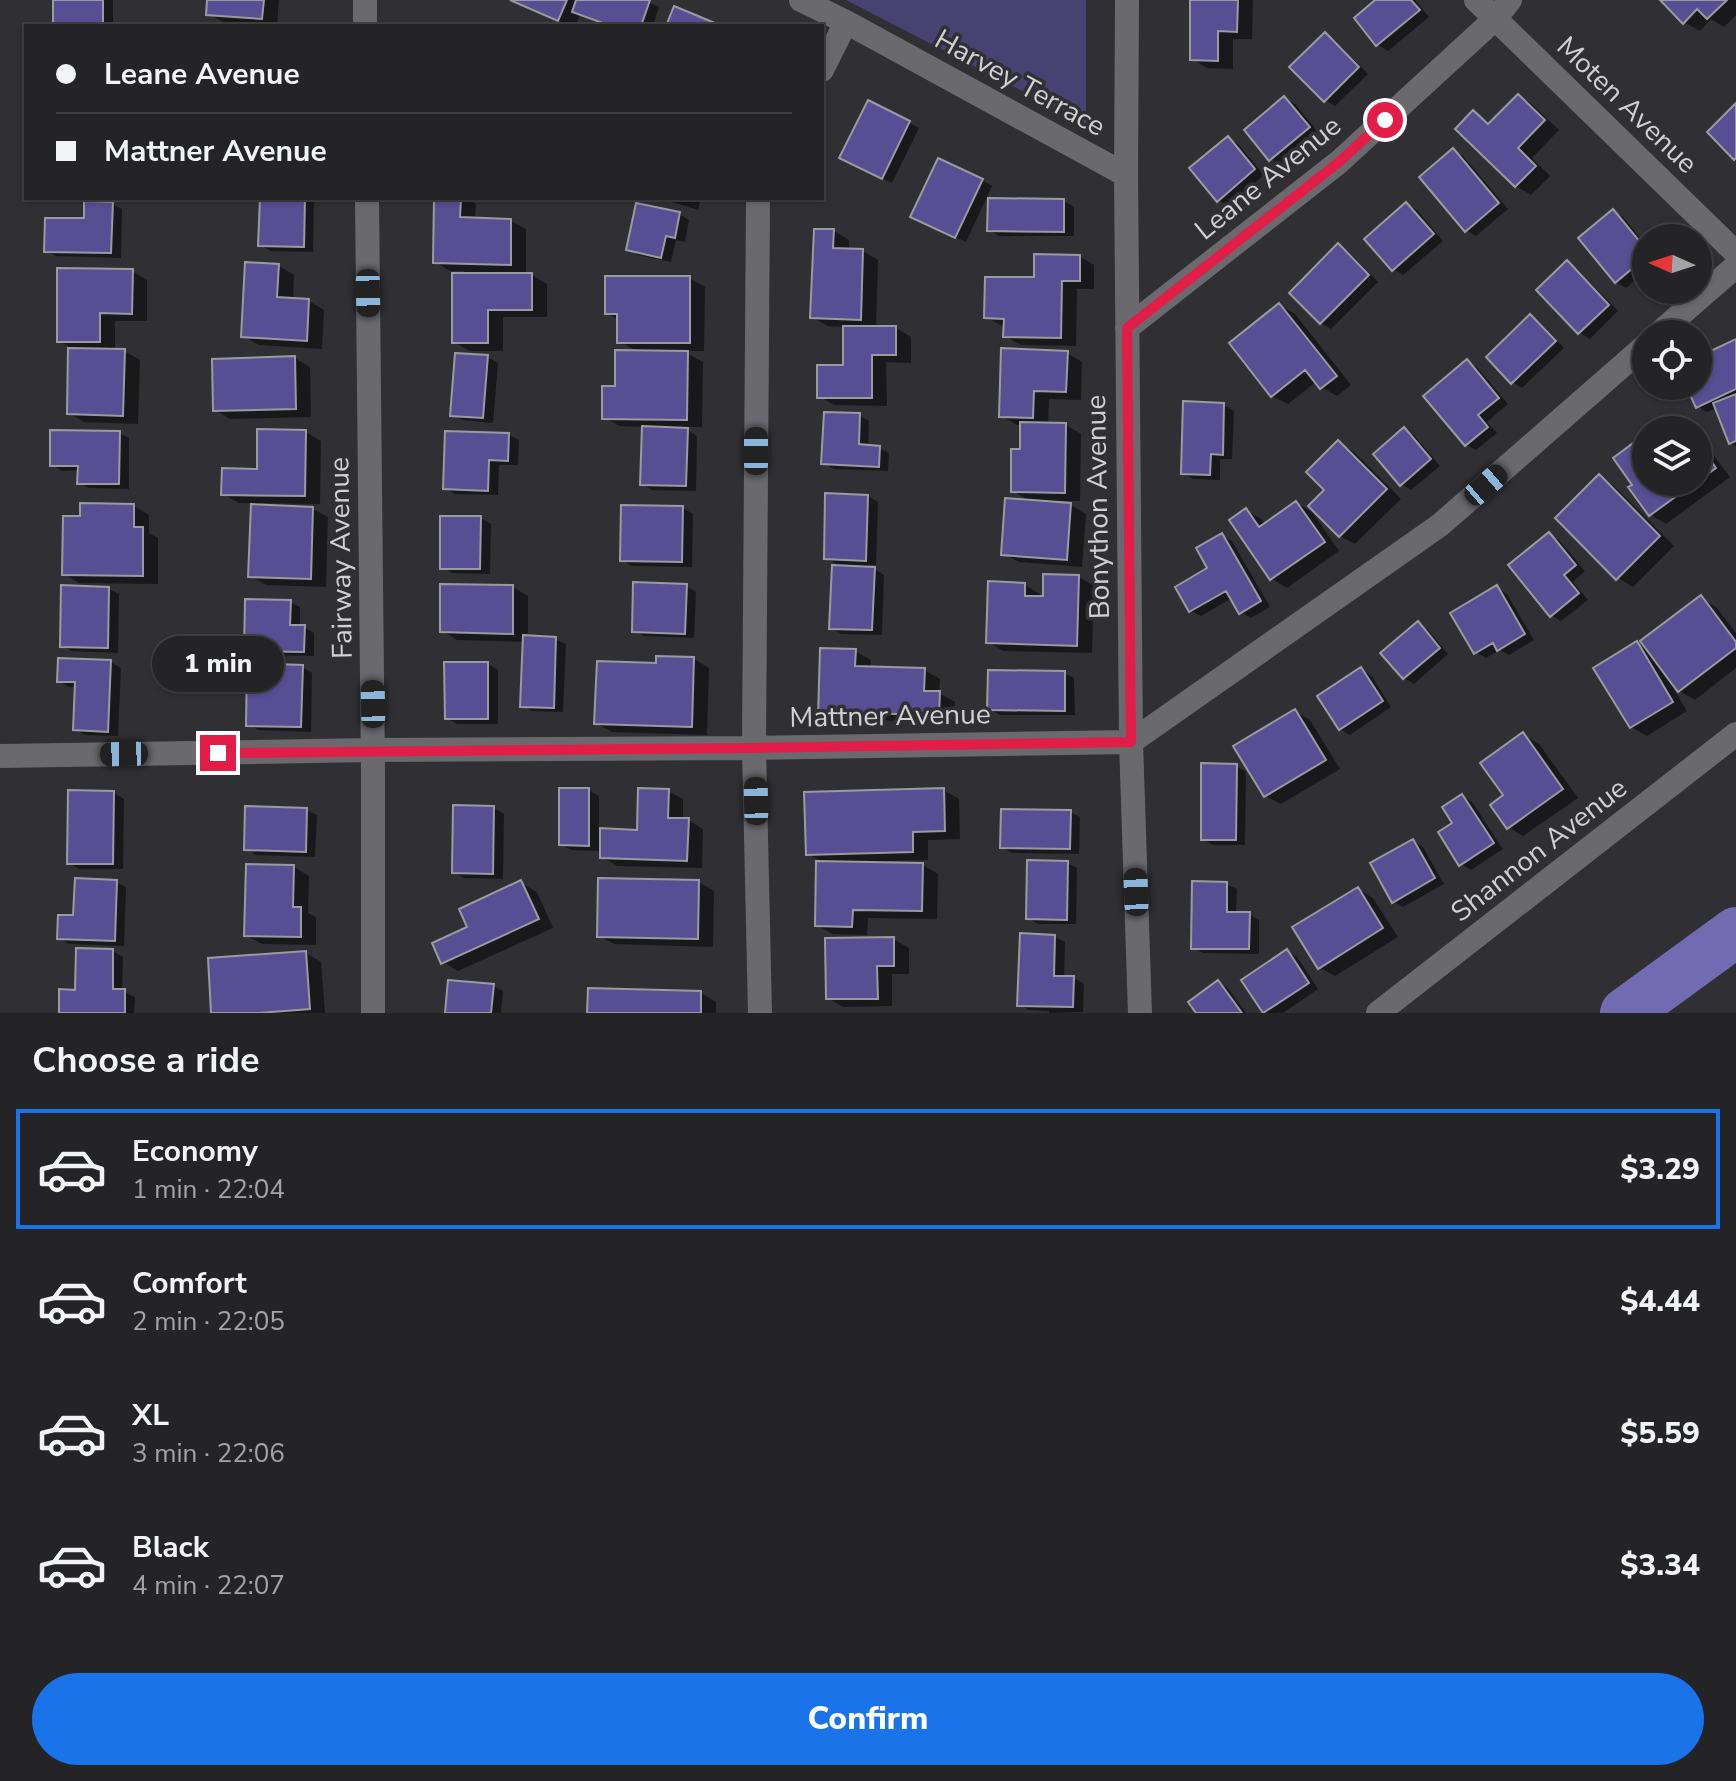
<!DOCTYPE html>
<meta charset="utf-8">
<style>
:root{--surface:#242427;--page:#303033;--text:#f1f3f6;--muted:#a3a4a7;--line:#414144;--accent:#1a73e8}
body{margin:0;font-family:"Nunito Sans",sans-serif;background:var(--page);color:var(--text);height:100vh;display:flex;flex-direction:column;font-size:30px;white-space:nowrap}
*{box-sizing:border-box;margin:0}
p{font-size:26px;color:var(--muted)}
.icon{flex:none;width:44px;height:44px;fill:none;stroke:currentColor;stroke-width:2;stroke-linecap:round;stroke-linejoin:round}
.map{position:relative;height:1013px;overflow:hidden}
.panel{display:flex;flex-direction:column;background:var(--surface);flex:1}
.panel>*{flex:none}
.top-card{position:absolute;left:24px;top:24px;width:800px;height:176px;border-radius:0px;box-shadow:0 2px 6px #0004,0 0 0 2px var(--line);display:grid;align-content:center;height:176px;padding:0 32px;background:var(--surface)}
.needle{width:52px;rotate:273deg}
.buttons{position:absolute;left:1632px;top:224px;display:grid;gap:16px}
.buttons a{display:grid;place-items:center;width:80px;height:80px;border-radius:50%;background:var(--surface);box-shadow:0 2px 6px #0004,0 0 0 2px var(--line);font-size:40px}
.end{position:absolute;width:36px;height:36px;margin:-18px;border:10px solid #e11d48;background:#fff;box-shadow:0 0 0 4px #fff}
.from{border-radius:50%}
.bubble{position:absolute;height:56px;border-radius:28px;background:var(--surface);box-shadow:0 2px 6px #0004,0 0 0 2px var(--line);font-size:26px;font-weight:800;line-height:56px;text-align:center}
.car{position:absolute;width:24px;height:48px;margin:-24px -12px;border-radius:10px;box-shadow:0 0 6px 2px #0007;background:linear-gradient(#222 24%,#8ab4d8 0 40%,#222 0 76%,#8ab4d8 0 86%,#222 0)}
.top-card b{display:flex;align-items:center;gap:28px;height:76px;font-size:30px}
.top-card b+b{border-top:2px solid var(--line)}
.top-card i{width:20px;height:20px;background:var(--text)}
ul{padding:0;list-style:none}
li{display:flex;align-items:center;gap:24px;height:120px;margin:0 16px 12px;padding:0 16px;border:4px solid transparent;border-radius:0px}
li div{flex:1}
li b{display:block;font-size:30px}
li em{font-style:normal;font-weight:800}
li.selected{border-color:var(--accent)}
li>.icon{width:72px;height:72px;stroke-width:1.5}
h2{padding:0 32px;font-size:36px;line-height:96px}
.button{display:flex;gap:16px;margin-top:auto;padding:16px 32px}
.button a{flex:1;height:92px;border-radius:48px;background:var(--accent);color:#fff;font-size:32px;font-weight:800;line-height:92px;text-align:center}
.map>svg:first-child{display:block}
.green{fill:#484273}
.shadow{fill:#0007}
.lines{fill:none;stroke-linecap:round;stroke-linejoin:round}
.river{stroke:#736bb2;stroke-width:50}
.building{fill:#574e93;stroke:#9b9aa0;stroke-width:2}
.street{stroke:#6a696e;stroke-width:24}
.route{stroke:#e11d48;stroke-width:10}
.labels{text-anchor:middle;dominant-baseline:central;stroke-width:7;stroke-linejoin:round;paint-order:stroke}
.street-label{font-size:28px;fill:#d1d1d4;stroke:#303034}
</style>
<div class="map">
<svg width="1736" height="1013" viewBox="0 0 1736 1013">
<rect width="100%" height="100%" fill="#303034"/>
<path class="green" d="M846,0h240v124z"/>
<path class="shadow" d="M55,0h58v26h-51l-7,-4z
M209,0h70l-2,26 -54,-4 -15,-9z
M512,0h133l14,7 -6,19h-43l-30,-11 -5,11h-5z
M1193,0h60l-1,39h-19v30l-26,-1 -15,-9z
M1378,0h37l14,17 -41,34 -10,-6 -22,-27z
M1663,0h73v15l-12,12 -13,-8 -11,12 -16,-9z
M1325,35l10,5 33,34 -33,32 -10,-6z
M1518,96l15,9 26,25 -27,28 18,18 -19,19 -15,-9 -43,-73 18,11z
M1285,98l10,6 24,29 -38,32 -10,-6z
M869,102l50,26 -27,55 -41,-20z
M1228,138l10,6 26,31 -36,31 -10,-6z
M1453,150l10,6 45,53 -32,27 -10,-6z
M982,180l10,6 -26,56 -43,-20z
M262,198h52l-1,54 -42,-1 -11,-6z
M436,198h29l11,6 -1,16 36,1 15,8v46h6l15,9v33h-44v34h-33l-16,-9 10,-71h-14l-15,-9z
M659,198h42l-3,12z
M1064,201l10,6v29h-75l-10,-6z
M112,204l10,5 -1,49 -65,-2 -10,-5z
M1407,204l10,6 26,31 -40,34 -10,-6z
M1613,211l10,6 23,28v26l-20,17 -10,-6z
M679,214l10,6 -4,22 -9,-2 -5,22 -33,-7 -10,-6z
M834,231l15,9v11h14l15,9 -2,68h20l15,9v26l-25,-1 1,44 -53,-1 -15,-9 26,-29v-40l-17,-1 -16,-9z
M1339,246l10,6 29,30 -47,47 -10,-6 -29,-30z
M1079,256l15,9v24h-17l-1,57 -55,-1 -16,-9 1,-10h-4l-16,-9 50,-37z
M1567,263l10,6 41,42 -28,28 -10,-6 -41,-43z
M279,266l15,9 -1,25 16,1 15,9 -2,39 -63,-4 -16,-9z
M132,271l15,9v41h-32v30h9l16,9 -2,64 -54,-2 -15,-9 1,-66 -11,-6z
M689,278l16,9 -1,64h-21l20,11 -1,65h-19l14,9 -1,55 -44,-1 -10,-6 2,-57 -25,-1 -15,-9 13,-29 21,-36 -19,-11v-21l-12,-7z
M1279,305l16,9 56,71 -14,11 -16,-9 -4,-6 -29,23 -16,-8z
M1531,317l10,6 23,25 -42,40 -10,-6z
M1736,342v104l-6,-3 -13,-35 -10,4 -10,-6 -9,-20h10v-27z
M1067,353l15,9 -1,38 -32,-1 -1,26h18l15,9 -1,67h-25v3l16,1 15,9 -4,53 -63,-5 -16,-9 29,-51 -19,-11 9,-40v-26h-5l-16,-9z
M488,357l10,6 -5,60 -30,-3 -11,-5z
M295,358l15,9 1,50 -81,2 -15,-9z
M1467,361l10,6 31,37 -21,18 10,11 -21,17 -10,-5z
M1224,405l10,6 -2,48h-12v21l-27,-1 -10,-6z
M859,415l10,6 -1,26 11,1 10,5 -1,18 -54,-2 -10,-6z
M1404,430l10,5 26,31 -29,24 -10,-6z
M306,432l15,9 -1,63 -61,-1 -1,4 55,2 15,8 -2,70 -60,-2 -16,-9 3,-73h-14l-16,-9 36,-23z
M119,433l10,5v51l-40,-1 -10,-5 1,-13 -18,1 -10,-6z
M509,435l10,5 -1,25h-19l-1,30 -43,-1 -10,-6z
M1698,438l5,3 27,36 -64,47 -15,-9 -17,-30 12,-46v43h52z
M1339,443l15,9 47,47 -46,45 -15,-8 -13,-46z
M1599,477l15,9 60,60 -41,41 -15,-9z
M868,496l10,6 -2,63h-8l16,10 -2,60 -41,-1 -10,-6 11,-61 -16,-9z
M1297,503l15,9 27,39 -52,37 -15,-9 -26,-69 15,9 4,6z
M134,506l15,9v18l9,5v46l-79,-1 -15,-9 18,-56z
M683,508l10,6 -1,53 -60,-1 -10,-6z
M481,518l10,6 -1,50 -38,-1 -10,-6z
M1549,534l10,6 26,31 -12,11 15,18 -27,21 -10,-6z
M1222,535l10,6 38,66 -19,11 -10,-6 -9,-14 -31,18 -10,-5z
M1079,577l15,9 -2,67 -89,-2 -15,-9 37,-57 15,9v4z
M686,586l10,6 -2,46 -50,-2 -10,-5z
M513,587l15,9v41l27,2 11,5 -3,68 -31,-1 -10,-6 2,-63 -67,-2 -15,-9z
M1497,588l10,6 27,46 -25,15 -9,-5 -14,8 -10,-6z
M109,589l10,5 -1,59 -46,-2 -10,-5z
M1701,598l15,9 20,26v35l-41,32 -22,-13 14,24 -40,25 -16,-9 6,-83 13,7z
M290,602l10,5v20h4l10,6v23l-58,-1 -10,-6z
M1418,624l10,6 20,24 -34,30 -10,-6z
M855,651l16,9 -1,9 54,1 16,9 -1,14 16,9 -1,21 -84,-3 1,6 -36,-1 -15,-9z
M694,659l15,9 -2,67 -95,-3 -16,-9 62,-58z
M111,662l10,6 -3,68 -33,-1 -10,-6 2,-42h-8l-10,-6z
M488,664l10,6v54h-41l-10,-6z
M302,667l10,6 -1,59 -53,-2 -10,-6z
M1361,670l10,5 20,32 -41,28 -10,-6z
M1064,673l10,5 1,37h-75l-11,-6z
M1295,711l15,9 30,49 -59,35 -15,-8z
M1524,735l15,9 39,54 -55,38 -15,-9 -2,-31z
M1236,766l10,6 -1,73h-32l-10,-6z
M589,790l10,6v34l40,2 29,-41 15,8v21h5l15,9 -1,39 -85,-2 -15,-9v-6l-31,-1 -10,-6z
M943,790l16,9 1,40 -32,1v20l-41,1v3l36,1 15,9 -1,45 -69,-1 -1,17 -35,-1 -15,-9 7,-62 -16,-9z
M114,793l10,6 -1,70h-44l-10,-6z
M1462,796l10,6 31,47 -32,21 -10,-6 -6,-41z
M494,808l10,6 -1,65 -39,-1 -10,-6z
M306,810l11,5 -2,42 -59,-2 -10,-6z
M1070,812l10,5 -1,37 -67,-1 -10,-6z
M1413,841l10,6 21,37 -41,23 -10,-6z
M1067,863l10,5 -1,56h-38l-10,-6z
M294,867l15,9 -1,37 8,4v28l-54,-1 -16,-9z
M116,882l10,5 -2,59 -55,-2 -10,-6 16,-21z
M699,882l15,9 -1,56 -99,-3 -15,-8z
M521,883l16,9 16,36 -95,43 -15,-9z
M1226,884l11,5 -1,25h13l10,6v34l-56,-1 -10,-6z
M1358,889l15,9 25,39 -63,39 -16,-9z
M1055,937l10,5 -1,36h10l10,6 -1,28 -34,1v-2l-20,-1 -10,-6z
M893,939l16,9v26h-17v32l-49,1 -15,-9z
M113,951l10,6 -1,34 13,6 -1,16h-73z
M1287,951l10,6 21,32 -35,24h-17l-22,-33z
M306,953l15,9 4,51h-112z
M1218,982l10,6 18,25h-48z
M493,986l10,5 -2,22h-54z
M701,993l15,9v11h-127z"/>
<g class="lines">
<path class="river" d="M1625,1013l111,-81"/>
</g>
<path class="building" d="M53,0h50v24l-50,-1z
M207,0h57l-2,19 -56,-4z
M510,0h57l-9,21z
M576,0h74l-9,26h-30l-39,-14z
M1190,0h48l-1,32 -19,-1v30l-28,-1z
M1375,0h36l9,10 -44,36 -22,-28z
M1660,0h67l-20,19 -10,-10 -14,15z
M674,6l48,20h-56z
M1325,32l34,35 -35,35 -35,-35z
M1518,94l27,26 -27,28 18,18 -21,21 -60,-58 18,-19 15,14z
M1284,96l26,31 -41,34 -25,-31z
M868,100l42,21 -28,58 -43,-21z
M1736,103v55l-2,2 -27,-28z
M1228,136l27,33 -38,33 -28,-34z
M1453,148l46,55 -34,29 -46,-55z
M938,158l45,21 -28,59 -45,-21z
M260,198h45l-1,49 -46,-1z
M434,198h27l-1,19 51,2v46l-78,-2z
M988,198l76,1v33l-77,-1z
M84,201l29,1 -2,51 -67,-1 1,-34h39z
M1406,202l28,32 -42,37 -28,-32z
M636,203l44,9 -5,26 -9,-2 -5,22 -35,-8z
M1613,209l33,40v8l-31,26 -37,-45z
M814,229h20l-1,19 30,1 -2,71 -51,-2z
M1338,243l31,32 -49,49 -31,-31z
M1034,254l46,1v26h-18l-1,57 -58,-1 1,-18 -20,-1 1,-41h49z
M1567,260l42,45 -31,29 -42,-44z
M245,262l34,2 -2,33 32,2 -2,42 -66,-4z
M57,268l76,1 -1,45 -32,-1v29h-43z
M452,273h80v37h-44v33h-36z
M605,276h85v67h-73v-29h-12z
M1279,303l58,73 -17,13 -15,-19 -34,27 -42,-54z
M1530,314l26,27 -45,43 -25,-27z
M843,326h53v29h-24v43h-55v-33h26z
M1736,339v50l-40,19 -10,-22h12v-29z
M68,348l57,1 -2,67 -56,-2z
M1001,348l67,3 -2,41 -32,-1 -1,27 -34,-1z
M615,350l73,1 -1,69 -85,-1v-33h13z
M455,353l33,2 -5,63 -33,-2z
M295,356l1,53 -83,2 -1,-52z
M1467,359l32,39 -21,17 10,12 -23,19 -42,-50z
M1736,394v47l-7,3 -16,-41z
M1183,401l41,2 -1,52 -12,-1 -1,21 -29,-1z
M824,412l36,1 -1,31 21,2 -1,21 -58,-3z
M1020,422l46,1 -1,70 -54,-1v-43h9z
M642,426l46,2 -2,58 -46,-1z
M1404,427l27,32 -31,27 -27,-32z
M257,429l49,1 -1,66 -84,-1 1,-27 35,1z
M50,430l70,1 -1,53h-42l1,-18h-28z
M445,431l64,2 -1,28 -19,-1 -1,31 -45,-2z
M1644,435l2,3v44h50l-47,34 -21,-29 4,-2 -19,-27z
M1338,440l49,49 -48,48 -31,-31 16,-16 -18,-18z
M1698,443l18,25 -18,13z
M1599,474l61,62 -44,44 -61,-62z
M825,493l43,2 -2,66 -42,-2z
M1005,498l66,5 -4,57 -66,-5z
M1296,501l29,41 -55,38 -41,-60 17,-12 13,19z
M80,503l54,1v23h9v49l-81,-1 1,-59h17z
M251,504l62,3 -2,72 -63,-2z
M621,505l62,1 -1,56 -62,-1z
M440,516h41l-1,53h-40z
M1549,532l27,33 -12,10 15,18 -29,24 -42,-52z
M1222,533l39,68 -22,13 -13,-23 -37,21 -14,-25 32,-19 -11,-20z
M832,565l43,2 -3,63 -43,-1z
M1043,574l36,1 -2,71 -91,-3 2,-62 37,2v13h18z
M633,582l54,2 -2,50 -53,-2z
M440,584l73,1v49l-73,-2z
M61,585l48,2 -1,61 -48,-1z
M1497,585l28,49 -28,17 -4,-8 -19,11 -24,-41z
M1701,595l35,47v6l-58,44 -38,-51z
M245,599l46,1 -1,25h15l-1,27 -60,-1z
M1418,621l22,27 -37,31 -23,-26z
M523,635l33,2 -2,71 -34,-1z
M1637,641l36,61 -43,26 -37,-60z
M820,648l36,1 -1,17 70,2 -1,23h16l-1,24 -83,-2v5l-38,-1z
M656,656l38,1 -2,70 -98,-3 3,-63 59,2z
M58,658l53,2 -3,72 -35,-2 2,-48h-18z
M444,662h44v57h-43z
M247,663l56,2 -2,62 -55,-1z
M1361,667l22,34 -44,29 -22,-34z
M988,670l77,1v40l-78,-1z
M1295,709l31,51 -62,37 -31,-51z
M1523,732l40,57 -56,40 -17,-24 13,-10 -23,-32z
M1201,763l36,1 -1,76h-35z
M559,788h30v58l-30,-1z
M638,788l31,1 -1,29h21l-2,43 -87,-3v-30l37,2z
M944,788l1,43 -32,1v20l-107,3 -2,-63z
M68,790l46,1 -1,73h-46z
M1462,794l32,49 -35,23 -21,-34 14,-9 -10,-16z
M453,805l41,1 -1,68 -41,-1z
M245,806l62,2 -1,44 -62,-2z
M1001,809l70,1 -1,39 -70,-1z
M1413,839l22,39 -43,25 -22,-40z
M1027,860l41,1 -1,59 -41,-1z
M816,861l107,2 -1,48 -69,-1 -1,17 -37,-1z
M246,864l48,1 -1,42h8v30l-57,-1z
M75,878l42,2 -2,61 -58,-2 1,-24h15z
M598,878l101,2 -1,59 -101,-2z
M521,880l18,39 -98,45 -9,-21 35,-16 -8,-18z
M1192,881l35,1v30h23l-1,37h-58z
M1358,887l25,41 -65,41 -26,-42z
M1020,933l35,2 -1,41h20l-1,31 -56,-1z
M894,937v29h-17l1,33h-52l-1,-61z
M76,948l37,1v40h12v24h-66v-24l16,1z
M1287,949l22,34 -46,30 -22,-33z
M306,951l4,58 -51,4h-48l-3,-55z
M448,980l46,4 -3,29h-46z
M1218,980l24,33h-46l-8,-11z
M588,988l113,3v22h-114z"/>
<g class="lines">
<path class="street" d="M365,0v26
M801,0l45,22 280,153
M1127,0l-1,175 5,567 9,271
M1476,0l260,253
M822,70l24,-48
M367,198l6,575v240
M758,198l-4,550 6,265
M1127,328l212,-166 156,-143 15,-19
M1658,334l78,-68
M0,756l373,-6 381,-2 377,-6 309,-217 206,-180
M1378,1013l358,-279"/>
</g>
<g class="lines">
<path class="route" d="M218,753l536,-5 377,-6 -4,-414 212,-166 46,-42"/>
</g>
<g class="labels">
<g class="street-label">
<text transform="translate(1020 83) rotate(29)">Harvey Terrace</text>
<text transform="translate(1627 105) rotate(44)">Moten Avenue</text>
<text transform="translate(1268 178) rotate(-39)">Leane Avenue</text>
<text transform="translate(1098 507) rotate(-91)">Bonython Avenue</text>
<text transform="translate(341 558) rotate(-91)">Fairway Avenue</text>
<text transform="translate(890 716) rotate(-1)">Mattner Avenue</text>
<text transform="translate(1539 850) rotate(-38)">Shannon Avenue</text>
</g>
</g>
</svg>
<div class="buttons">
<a><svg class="needle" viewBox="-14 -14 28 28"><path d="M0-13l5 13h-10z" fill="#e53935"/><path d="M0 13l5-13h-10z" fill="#a3a4a7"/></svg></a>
<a><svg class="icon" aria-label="locate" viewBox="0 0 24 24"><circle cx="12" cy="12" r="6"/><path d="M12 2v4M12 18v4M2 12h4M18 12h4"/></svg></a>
<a><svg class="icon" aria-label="layers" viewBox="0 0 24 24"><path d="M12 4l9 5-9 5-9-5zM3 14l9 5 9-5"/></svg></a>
</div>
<i class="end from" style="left:1385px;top:120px"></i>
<i class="end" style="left:218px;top:753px"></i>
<div class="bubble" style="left:152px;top:636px;width:132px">1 min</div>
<i class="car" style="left:368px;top:293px;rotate:179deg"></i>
<i class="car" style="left:756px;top:451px;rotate:0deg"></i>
<i class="car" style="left:1486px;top:485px;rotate:49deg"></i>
<i class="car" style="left:373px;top:704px;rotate:359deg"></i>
<i class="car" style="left:124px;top:754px;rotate:269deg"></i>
<i class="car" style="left:756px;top:801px;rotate:359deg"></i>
<i class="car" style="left:1136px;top:892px;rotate:358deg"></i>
<div class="top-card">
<b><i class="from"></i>Leane Avenue</b>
<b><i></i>Mattner Avenue</b>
</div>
</div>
<section class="panel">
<h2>Choose a ride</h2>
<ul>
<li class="selected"><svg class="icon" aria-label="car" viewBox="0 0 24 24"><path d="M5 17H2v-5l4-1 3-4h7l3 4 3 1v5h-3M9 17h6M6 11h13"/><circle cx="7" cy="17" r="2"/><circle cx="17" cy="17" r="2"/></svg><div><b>Economy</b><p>1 min · 22:04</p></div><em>$3.29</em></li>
<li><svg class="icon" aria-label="car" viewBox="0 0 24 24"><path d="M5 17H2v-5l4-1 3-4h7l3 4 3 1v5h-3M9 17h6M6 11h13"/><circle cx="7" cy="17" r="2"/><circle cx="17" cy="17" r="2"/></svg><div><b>Comfort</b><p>2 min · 22:05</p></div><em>$4.44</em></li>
<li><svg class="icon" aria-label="car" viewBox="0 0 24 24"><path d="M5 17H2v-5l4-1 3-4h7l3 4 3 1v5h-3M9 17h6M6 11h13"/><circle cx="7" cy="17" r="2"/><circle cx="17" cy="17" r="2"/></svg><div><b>XL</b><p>3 min · 22:06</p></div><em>$5.59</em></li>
<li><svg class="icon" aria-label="car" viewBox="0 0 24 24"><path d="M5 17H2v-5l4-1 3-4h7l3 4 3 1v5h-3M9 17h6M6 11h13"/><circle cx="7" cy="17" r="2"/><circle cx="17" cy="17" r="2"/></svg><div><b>Black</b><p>4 min · 22:07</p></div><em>$3.34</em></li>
</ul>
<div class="button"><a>Confirm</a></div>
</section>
